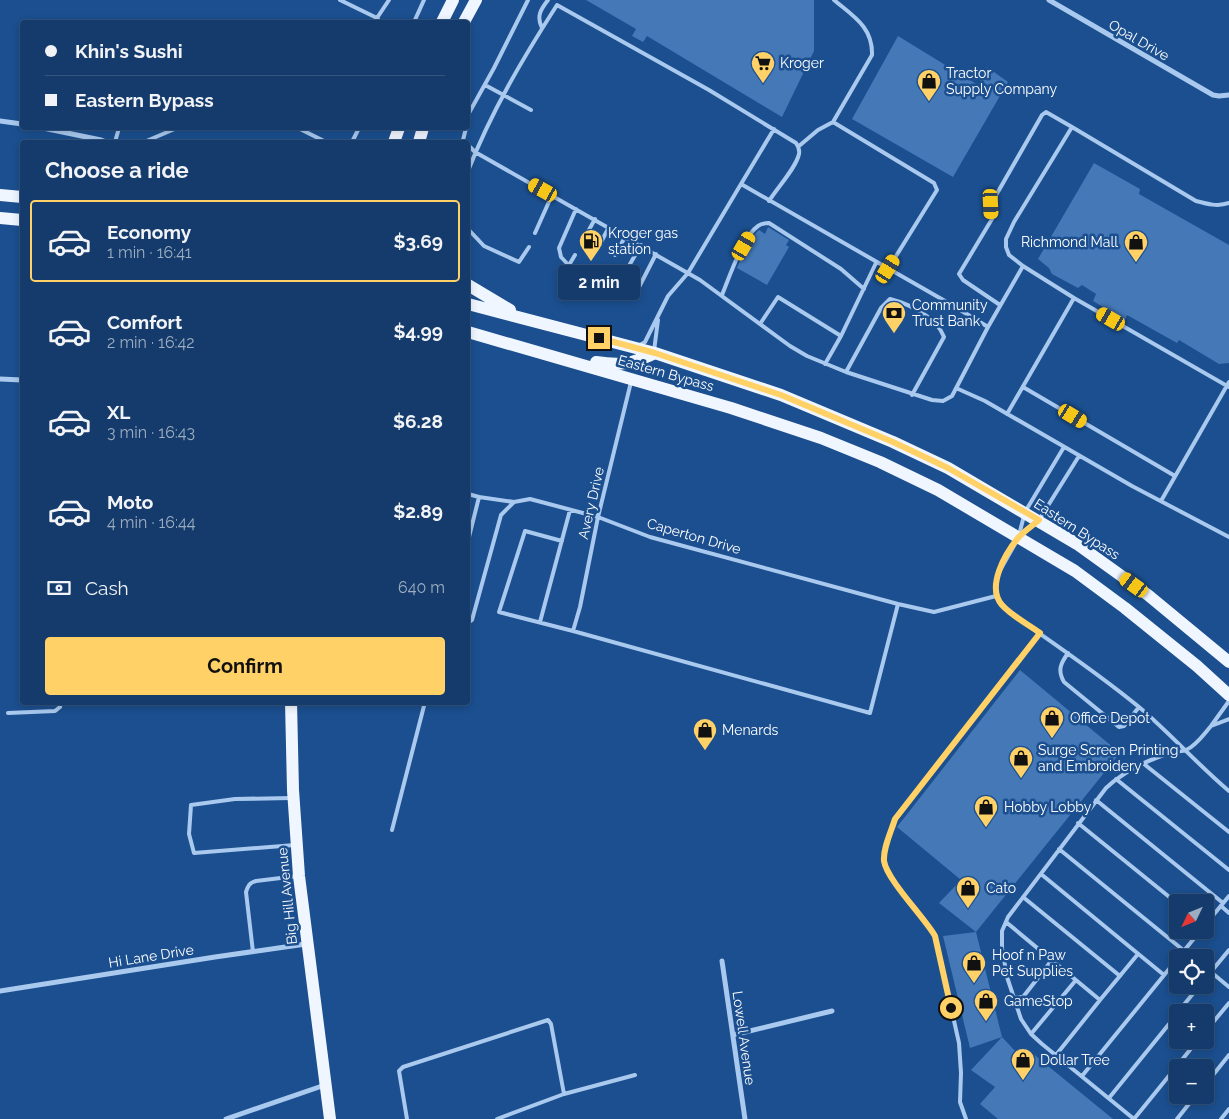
<!DOCTYPE html>
<meta charset="utf-8">
<style>
:root{--surface:#143b6b;--page:#214673;--text:#f1f3f6;--muted:#9dadc1;--line:#33557e;--accent:#ffd166}
body{margin:0;font-family:Raleway,sans-serif;background:var(--page);color:var(--text);height:100vh;display:flex;flex-direction:column;font-size:19px;white-space:nowrap}
*{box-sizing:border-box;margin:0}
p{font-size:16px;color:var(--muted)}
.icon{flex:none;width:28px;height:28px;fill:none;stroke:currentColor;stroke-width:2;stroke-linecap:round;stroke-linejoin:round}
.map{position:relative;flex:1;overflow:hidden}
.panel{position:absolute;left:20px;top:140px;width:450px;height:565px;display:flex;flex-direction:column;background:var(--surface);border-radius:5px;box-shadow:0 2px 8px #0003,0 0 0 1px var(--line)}
.panel>*{flex:none}
.top-card{position:absolute;left:20px;top:20px;width:450px;height:110px;border-radius:5px;box-shadow:0 2px 8px #0003,0 0 0 1px var(--line);display:grid;align-content:center;height:110px;padding:0 25px;background:var(--surface)}
.needle{width:32px;rotate:227deg}
.controls{position:absolute;left:1169px;top:894px;display:grid;gap:10px}
.controls a{display:grid;place-items:center;width:45px;height:45px;border-radius:5px;background:var(--surface);box-shadow:0 2px 8px #0003,0 0 0 1px var(--line);font-size:25px}
.end{position:absolute;width:22px;height:22px;margin:-11px;border:6px solid #ffd166;background:#111;box-shadow:0 0 0 2px #111}
.from{border-radius:50%}
.bubble{position:absolute;height:35px;border-radius:5px;background:var(--surface);box-shadow:0 2px 8px #0003,0 0 0 1px var(--line);font-size:16px;font-weight:700;line-height:35px;text-align:center}
.car{position:absolute;width:15px;height:30px;margin:-15px -8px;border-radius:6px;box-shadow:0 0 4px 1px #0007;background:linear-gradient(#f5c518 24%,#345 0 40%,#f5c518 0 76%,#345 0 86%,#f5c518 0)}
.top-card b{display:flex;align-items:center;gap:18px;height:48px;font-size:19px}
.top-card b+b{border-top:1px solid var(--line)}
.top-card i{width:12px;height:12px;background:var(--text)}
ul{padding:0;list-style:none}
li{display:flex;align-items:center;gap:15px;height:82px;margin:0 10px 8px;padding:0 15px;border:2px solid transparent;border-radius:5px}
li div{flex:1}
li b{display:block;font-size:19px}
li em{font-style:normal;font-weight:700}
li.on{border-color:var(--accent)}
li>.icon{width:45px;height:45px;stroke-width:1.5}
h2{padding:0 25px;font-size:22px;line-height:60px}
.pay{display:flex;align-items:center;gap:12px;height:55px;padding:0 25px;font-size:19px}
.pay p{margin-inline-start:auto}
.action{display:flex;gap:10px;margin-top:auto;padding:10px 25px}
.action a{flex:1;height:58px;border-radius:5px;background:var(--accent);color:#111;font-size:20px;font-weight:700;line-height:58px;text-align:center}
.map>svg:first-child{display:block}
.building{fill:#4478b7}
.lines{fill:none;stroke-linecap:round;stroke-linejoin:round}
.service{stroke:#a9c9ee;stroke-width:4}
.minor{stroke:#a9c9ee;stroke-width:5}
.primary{stroke:#f0f6ff;stroke-width:12}
.route{stroke:#ffd166;stroke-width:6}
.labels{text-anchor:middle;dominant-baseline:central;stroke-width:5;stroke-linejoin:round;paint-order:stroke}
.street-label{font-size:14px;fill:#fff;stroke:#1b4f8f}
.poi-label{font-size:14px;fill:#fff;stroke:#1b4f8f;text-anchor:start}
</style>
<div class="map">
<svg width="1229" height="1119" viewBox="0 0 1229 1119">
<rect width="100%" height="100%" fill="#1b4f8f"/>
<path class="building" d="M586,0h228v51l-32,66 -135,-81 -4,6 -11,-6 4,-7z
M898,36l80,49 9,-18 21,15 -55,95 -101,-58z
M1094,163l46,26 -1,5 90,51v118l-10,1 -40,-24 -2,3 -50,-28 -2,5 -32,-19 3,-7 -14,-9 -4,3 -26,-14 -3,-6 -11,-9z
M768,227l21,13 -3,5 3,2 -22,38 -30,-17 8,-19 10,-15 4,-4 6,4z
M1020,670l100,83 -144,179 -37,-29 22,-23 -64,-53z
M976,932l26,105 -32,11 -27,-112z
M1002,1037l18,19 6,-8 87,71h-115l-18,-15 15,-17 -24,-17z"/>
<g class="lines">
<path class="service" d="M340,0l37,18 3,4
M377,18l12,-18
M414,22l10,-22
M542,28c-6,-12 -1,-19 6,-28
M485,85l46,25
M468,119l1,-6 25,-45 34,-68
M833,122l39,-67c1,-28 -19,-39 -38,-55
M298,128l28,14
M115,142l4,-14
M144,142l33,-14
M352,142l7,-14
M465,142l-2,-2 3,-12
M468,145l7,7 225,128 90,66 17,10 39,16 86,28 11,1 9,-5 36,-69 35,-61
M799,146l19,-16 15,-8 101,61 3,7 -49,79
M468,171c23,-59 55,-113 89,-166l152,85 87,53c2,3 4,6 3,11 -3,14 -22,34 -30,47
M741,184l33,-55
M1229,203c-11,4 -22,1 -33,-2l-124,-74 -58,95 -8,17v8l3,8 14,11 51,32 155,89
M576,209l-17,39 2,9 15,16 22,13 21,4 12,5 5,-2 20,-39
M468,229l16,17 35,16 10,-15
M535,233l17,-38
M585,237l10,-18
M599,246l10,-19
M615,255l10,-18
M630,264l11,-19
M569,265l6,-10
M582,277l6,-11
M598,286l7,-12
M615,289l5,-7
M722,295c7,-17 21,-59 36,-69 3,-2 7,-3 11,-3l72,46 23,20
M1000,305l-37,-25 -4,-6 33,-55 -1,-15 51,-89 4,-3 26,15
M760,324l18,-27 63,39
M640,345l5,-3 23,-46 20,-23 53,-89 211,121 36,22
M654,351l4,-31
M825,364l16,-28 35,-73
M846,372l35,-64 9,-9c19,5 47,18 54,38l-32,58
M1023,387l152,89
M956,388l29,13 147,85 97,51
M1007,414l67,-116
M1079,456l-40,64 -20,17 -20,35 -4,15 1,9 6,8 7,8c44,31 89,61 130,95 32,27 59,58 90,84
M468,494l11,3
M1161,501l68,-119
M1019,535l6,-23 39,-65
M468,541l11,-44 35,5
M562,541l-37,-10 -26,81 74,19 297,82 28,-109
M540,622l30,-112
M468,623l4,-3 29,-105 13,-13 16,-3 68,18 52,20 248,67 36,8 62,-16
M573,631l7,-24 18,-90 33,-135
M1068,653c-7,10 -11,17 -4,29l55,45 5,-1 15,-19
M1229,701l-18,25 18,-7
M8,713l47,-2 5,-4 1,-5
M1144,764l85,68
M1116,779l113,91
M291,798l-56,1 -44,6 -2,29 5,19 101,-8
M1096,800l127,103
M1078,823l100,81
M392,830l33,-128
M1059,849l134,109
M1041,874l123,101
M1023,897l97,79
M1221,906l8,7
M1006,922l94,78 38,-46
M1205,925l24,-29
M253,952l-7,-60c2,-6 3,-9 10,-11l41,-5
M1178,958l23,-28
M1205,967l24,20
M1205,979l24,-29
M1014,998l9,-1 29,-37
M1178,1012l22,-27
M1205,1032l24,-29
M1031,1034l45,-54
M1056,1055l44,-55
M1082,1076l96,-118
M1205,1085l24,-30
M1109,1098l69,-85
M407,1119l-8,-48 4,-4 145,-47 3,4 13,70
M497,1119l67,-25 71,-19
M966,1119l-6,-17 1,-29 -2,-30 -24,-107c-11,-19 -49,-57 -51,-75 -1,-13 7,-29 11,-42l145,-186
M1134,1119l-92,-75 -11,-10 -10,-15 -14,-42 -5,-29v-17l6,-14 98,-129c17,-16 42,-28 64,-35 5,-2 11,-1 16,-3 10,-4 18,-16 25,-24
M1134,1119l64,-79
M1177,1119l19,-24
M1221,1119l8,-10"/>
<path class="minor" d="M1049,0l164,95 6,1 10,-1
M0,121l22,3
M43,128l58,12 5,2
M0,379l22,1
M722,961l23,158
M0,991l215,-34 91,-13
M733,1035l99,-24
M226,1119l99,-34"/>
<path class="primary" d="M442,22l11,-22
M464,22l12,-22
M394,142l5,-14
M419,142l4,-14
M0,195l22,2
M0,218l22,2
M468,285l42,25
M468,304l187,49 126,42 112,47 55,26 129,76 71,51 81,67
M468,332l263,76 90,30 59,24 58,28 137,81 50,37 72,58 32,29
M596,362c25,4 36,2 59,-9
M291,702l2,88 6,86 31,243"/>
</g>
<g class="lines">
<path class="route" d="M599,338l56,15 126,42 112,47 55,26 91,52c-7,6 -15,11 -21,18 -13,16 -32,49 -16,67 11,12 26,19 38,28l-145,186c-4,13 -12,29 -11,42 3,19 40,56 51,75l16,72"/>
</g>
<defs>
<g id="supermarket-pin" transform="scale(1.25)"><path d="M0 17L-7.5 6A9.5 9.5 0 1 1 7.5 6Z" fill="#ffd166" stroke="#1b4f8f"/><path d="M-6-5.5h2.5l.6 2H6L4.5 2H-2.5L-4.4-4H-6ZM-1.5 3.2a1.3 1.3 0 1 0 .1 0ZM3 3.2a1.3 1.3 0 1 0 .1 0Z" fill="#111"/></g>
<g id="shop-pin" transform="scale(1.25)"><path d="M0 17L-7.5 6A9.5 9.5 0 1 1 7.5 6Z" fill="#ffd166" stroke="#1b4f8f"/><path d="M-5-2.5h2.3a2.7 3.5 0 0 1 5.4 0H5L5.5 6h-11ZM-1.5-2.5h3a1.5 2.3 0 0 0-3 0Z" fill="#111"/></g>
<g id="fuel-pin" transform="scale(1.25)"><path d="M0 17L-7.5 6A9.5 9.5 0 1 1 7.5 6Z" fill="#ffd166" stroke="#1b4f8f"/><path d="M-5.5-6h7V0h2V4h1.3V-2.5L3-4.5l.8-.8L6-3V5H2.5V1h-1V6h-7ZM-4.2-4.7v3.2H.2V-4.7Z" fill="#111"/></g>
<g id="bank-pin" transform="scale(1.25)"><path d="M0 17L-7.5 6A9.5 9.5 0 1 1 7.5 6Z" fill="#ffd166" stroke="#1b4f8f"/><path d="M-6-4H6V4H-6ZM0-2.3a2.3 2.3 0 1 0 0 4.6a2.3 2.3 0 1 0 0-4.6Z" fill="#111"/></g>
</defs>
<g fill-rule="evenodd">
<use href="#supermarket-pin" x="763" y="63"/>
<use href="#shop-pin" x="929" y="81"/>
<use href="#fuel-pin" x="591" y="241"/>
<use href="#shop-pin" x="1136" y="242"/>
<use href="#bank-pin" x="894" y="313"/>
<use href="#shop-pin" x="1052" y="718"/>
<use href="#shop-pin" x="705" y="730"/>
<use href="#shop-pin" x="1021" y="758"/>
<use href="#shop-pin" x="986" y="807"/>
<use href="#shop-pin" x="968" y="888"/>
<use href="#shop-pin" x="974" y="963"/>
<use href="#shop-pin" x="986" y="1001"/>
<use href="#shop-pin" x="1023" y="1060"/>
</g>
<g class="labels">
<g class="street-label">
<text transform="translate(1139 40) rotate(30)">Opal Drive</text>
<text transform="translate(666 373) rotate(16)">Eastern Bypass</text>
<text transform="translate(591 503) rotate(-77)">Avery Drive</text>
<text transform="translate(1077 529) rotate(33)">Eastern Bypass</text>
<text transform="translate(694 536) rotate(16)">Caperton Drive</text>
<text transform="translate(287 896) rotate(-96)">Big Hill Avenue</text>
<text transform="translate(151 956) rotate(-9)">Hi Lane Drive</text>
<text transform="translate(744 1038) rotate(82)">Lowell Avenue</text>
</g>
<g class="poi-label">
<text x="780" y="63">Kroger</text>
<text x="946" y="73">Tractor<tspan x="946" dy="16">Supply Company</tspan></text>
<text x="608" y="233">Kroger gas<tspan x="608" dy="16">station</tspan></text>
<text x="1118" y="242" text-anchor="end">Richmond Mall</text>
<text x="912" y="305">Community<tspan x="912" dy="16">Trust Bank</tspan></text>
<text x="1070" y="718">Office Depot</text>
<text x="722" y="730">Menards</text>
<text x="1038" y="750">Surge Screen Printing<tspan x="1038" dy="16">and Embroidery</tspan></text>
<text x="1004" y="807">Hobby Lobby</text>
<text x="986" y="888">Cato</text>
<text x="992" y="955">Hoof n Paw<tspan x="992" dy="16">Pet Supplies</tspan></text>
<text x="1004" y="1001">GameStop</text>
<text x="1040" y="1060">Dollar Tree</text>
</g>
</g>
</svg>
<div class="controls">
<a><svg class="needle" viewBox="-14 -14 28 28"><path d="M0-13l5 13h-10z" fill="#e53935"/><path d="M0 13l5-13h-10z" fill="#9dadc1"/></svg></a>
<a><svg class="icon" aria-label="locate" viewBox="0 0 24 24"><circle cx="12" cy="12" r="6"/><path d="M12 2v4M12 18v4M2 12h4M18 12h4"/></svg></a>
<a>+</a>
<a>−</a>
</div>
<i class="end from" style="left:951px;top:1008px"></i>
<i class="end" style="left:599px;top:338px"></i>
<div class="bubble" style="left:558px;top:265px;width:82px">2 min</div>
<i class="car" style="left:543px;top:190px;rotate:299deg"></i>
<i class="car" style="left:991px;top:204px;rotate:177deg"></i>
<i class="car" style="left:744px;top:246px;rotate:30deg"></i>
<i class="car" style="left:888px;top:269px;rotate:32deg"></i>
<i class="car" style="left:1111px;top:319px;rotate:300deg"></i>
<i class="car" style="left:1073px;top:416px;rotate:121deg"></i>
<i class="car" style="left:1134px;top:585px;rotate:306deg"></i>
<div class="top-card">
<b><i class="from"></i>Khin's Sushi</b>
<b><i></i>Eastern Bypass</b>
</div>
<section class="panel">
<h2>Choose a ride</h2>
<ul>
<li class="on"><svg class="icon" aria-label="car" viewBox="0 0 24 24"><path d="M5 17H2v-5l4-1 3-4h7l3 4 3 1v5h-3M9 17h6M6 11h13"/><circle cx="7" cy="17" r="2"/><circle cx="17" cy="17" r="2"/></svg><div><b>Economy</b><p>1 min · 16:41</p></div><em>$3.69</em></li>
<li><svg class="icon" aria-label="car" viewBox="0 0 24 24"><path d="M5 17H2v-5l4-1 3-4h7l3 4 3 1v5h-3M9 17h6M6 11h13"/><circle cx="7" cy="17" r="2"/><circle cx="17" cy="17" r="2"/></svg><div><b>Comfort</b><p>2 min · 16:42</p></div><em>$4.99</em></li>
<li><svg class="icon" aria-label="car" viewBox="0 0 24 24"><path d="M5 17H2v-5l4-1 3-4h7l3 4 3 1v5h-3M9 17h6M6 11h13"/><circle cx="7" cy="17" r="2"/><circle cx="17" cy="17" r="2"/></svg><div><b>XL</b><p>3 min · 16:43</p></div><em>$6.28</em></li>
<li><svg class="icon" aria-label="car" viewBox="0 0 24 24"><path d="M5 17H2v-5l4-1 3-4h7l3 4 3 1v5h-3M9 17h6M6 11h13"/><circle cx="7" cy="17" r="2"/><circle cx="17" cy="17" r="2"/></svg><div><b>Moto</b><p>4 min · 16:44</p></div><em>$2.89</em></li>
</ul>
<div class="pay"><svg class="icon" aria-label="cash" viewBox="0 0 24 24"><path d="M3 7h18v10H3z"/><circle cx="12" cy="12" r="2"/></svg>Cash<p>640 m</p></div>
<div class="action"><a>Confirm</a></div>
</section>
</div>
